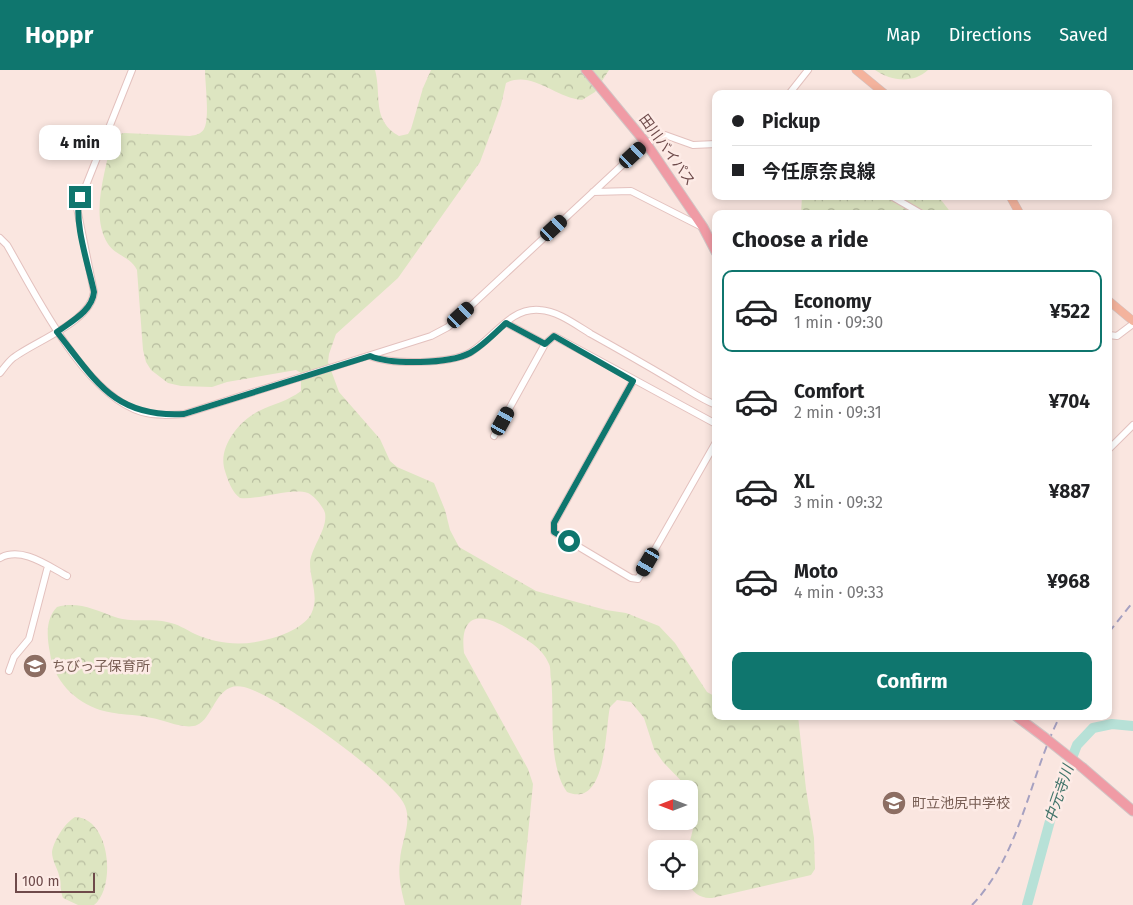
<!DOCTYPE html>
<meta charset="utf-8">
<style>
:root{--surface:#fff;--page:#f2f2f2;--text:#202124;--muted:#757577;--line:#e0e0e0;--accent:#0f766e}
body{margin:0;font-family:"Fira Sans","Noto Sans JP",sans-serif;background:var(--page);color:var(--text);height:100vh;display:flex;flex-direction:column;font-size:19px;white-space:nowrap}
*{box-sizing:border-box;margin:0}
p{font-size:16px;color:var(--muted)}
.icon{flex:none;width:28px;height:28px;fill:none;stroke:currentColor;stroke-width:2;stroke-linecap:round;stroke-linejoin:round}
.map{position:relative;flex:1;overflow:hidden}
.details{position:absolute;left:712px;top:140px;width:400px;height:510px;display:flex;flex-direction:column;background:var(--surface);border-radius:10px;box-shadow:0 2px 8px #0003}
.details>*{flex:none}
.hud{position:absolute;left:712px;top:20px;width:400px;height:110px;border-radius:10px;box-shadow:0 2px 8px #0003;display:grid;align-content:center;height:110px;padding:0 20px;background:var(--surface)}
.needle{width:32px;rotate:270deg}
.fabs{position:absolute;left:648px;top:710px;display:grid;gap:10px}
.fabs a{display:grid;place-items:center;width:50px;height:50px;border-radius:10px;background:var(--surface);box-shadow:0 2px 8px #0003;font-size:25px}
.scale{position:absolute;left:15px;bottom:12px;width:80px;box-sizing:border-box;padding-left:5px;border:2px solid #6e4a4a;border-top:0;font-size:14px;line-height:18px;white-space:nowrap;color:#6e4a4a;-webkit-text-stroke:4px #fdebe6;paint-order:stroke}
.end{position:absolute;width:22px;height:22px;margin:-11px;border:6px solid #0f766e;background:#fff;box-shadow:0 0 0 2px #fff}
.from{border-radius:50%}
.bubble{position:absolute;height:35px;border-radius:10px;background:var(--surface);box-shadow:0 2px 8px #0003;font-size:16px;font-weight:700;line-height:35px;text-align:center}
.car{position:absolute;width:15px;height:30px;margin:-15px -8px;border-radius:6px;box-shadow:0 0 4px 1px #0007;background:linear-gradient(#222 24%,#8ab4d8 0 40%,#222 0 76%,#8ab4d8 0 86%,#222 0)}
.hud b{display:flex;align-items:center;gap:18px;height:48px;font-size:19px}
.hud b+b{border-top:1px solid var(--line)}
.hud i{width:12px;height:12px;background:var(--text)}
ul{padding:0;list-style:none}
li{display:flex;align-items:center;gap:15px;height:82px;margin:0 10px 8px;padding:0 10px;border:2px solid transparent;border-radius:10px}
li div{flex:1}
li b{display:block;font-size:19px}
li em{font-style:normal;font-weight:700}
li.current{border-color:var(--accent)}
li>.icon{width:45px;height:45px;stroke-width:1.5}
h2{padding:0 20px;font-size:22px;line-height:60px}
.cta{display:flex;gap:10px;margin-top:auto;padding:10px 20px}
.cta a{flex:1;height:58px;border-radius:10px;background:var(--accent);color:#fff;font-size:20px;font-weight:700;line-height:58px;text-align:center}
header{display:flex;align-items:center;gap:30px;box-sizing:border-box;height:70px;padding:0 25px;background:var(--accent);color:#fff}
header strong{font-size:24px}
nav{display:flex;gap:28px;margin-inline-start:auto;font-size:18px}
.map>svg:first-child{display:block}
.forest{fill:url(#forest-crowns)}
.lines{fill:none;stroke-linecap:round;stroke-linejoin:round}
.river{stroke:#b7e1d7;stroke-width:10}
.secondary-casing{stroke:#e3c1be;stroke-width:8}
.primary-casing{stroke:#d1c5c5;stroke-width:9}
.highway-casing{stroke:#d1c5c5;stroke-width:11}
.secondary{stroke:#fff;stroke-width:6}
.primary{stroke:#f4b39d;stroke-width:8}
.highway{stroke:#f09ba5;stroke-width:9}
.rail{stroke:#a6a1c1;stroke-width:2;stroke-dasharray:8 5;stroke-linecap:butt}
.highway-bridge-casing{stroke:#d1c5c5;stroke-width:11;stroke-linecap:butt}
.highway-bridge{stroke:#f09ba5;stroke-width:9}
.route{stroke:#0f766e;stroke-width:6}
.labels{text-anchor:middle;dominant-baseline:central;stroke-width:5;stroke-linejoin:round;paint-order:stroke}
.street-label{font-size:14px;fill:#6e4a4a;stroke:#fdebe6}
.education-label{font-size:14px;fill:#785e54;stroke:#fdebe6;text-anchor:start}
.water-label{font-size:15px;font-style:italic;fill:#407369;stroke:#fdebe6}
</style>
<header>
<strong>Hoppr</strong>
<nav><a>Map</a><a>Directions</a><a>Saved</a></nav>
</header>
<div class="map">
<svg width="1133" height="835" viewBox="0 0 1133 835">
<defs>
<pattern id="forest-crowns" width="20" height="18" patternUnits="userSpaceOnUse" patternTransform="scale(1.25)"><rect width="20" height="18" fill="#dde5c1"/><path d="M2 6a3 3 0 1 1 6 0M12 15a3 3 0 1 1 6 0" fill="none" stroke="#b7bc9f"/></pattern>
</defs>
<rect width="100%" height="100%" fill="#fae6e0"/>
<path class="forest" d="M205,0h170c7,26 -4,50 24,66l9,-2 3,-5 12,-41 8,-18h178l-14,22 -13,8c-27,-2 -50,-30 -76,-17l-5,22 -21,57 -82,116 -62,56 -7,20 -1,8 11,30 41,47 10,22 7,6 37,16 11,27 5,20 9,17 77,44 70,19 20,3 33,13 16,17 32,49 9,5v19h82l8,73 8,49 1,31 -4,6 -99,23c-12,1 -20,-6 -25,-17h2l-1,-32 7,-28 -1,-16 -5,-16 -26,-27 -9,-13 -10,-31 -13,-16 -14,-2 -7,7c-5,22 -3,102 -43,85 -20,-28 -12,-81 -16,-113 -1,-5 0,-11 -2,-15 -7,-17 -22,-24 -37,-33 -28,-18 -53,-21 -48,22l64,116 5,15 -12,121h-116c-4,-16 -7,-28 -5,-45 1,-19 14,-40 3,-58 -19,-30 -125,-106 -159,-115 -28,-7 -30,31 -47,38 -12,5 -33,-5 -45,-7 -17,-4 -36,-3 -52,-8 -25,-8 -47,-30 -50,-57 -3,-15 -5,-34 7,-46 21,-6 38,3 58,10 16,6 36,1 52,5 11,2 18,7 28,12 22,10 46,12 70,6 15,-3 41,-13 47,-28 7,-16 -2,-32 -2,-49 1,-16 18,-34 15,-50 -2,-7 -12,-18 -17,-20 -18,-6 -48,7 -68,5 -8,-6 -12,-17 -15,-27 -8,-23 14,-50 34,-60 14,-7 29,-10 42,-20v-18l-5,-3 -69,12 -15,5 -31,-1 -13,-3 -17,-13 -5,-8 -3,-12 -6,-80c-6,-13 -21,-14 -29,-26 -19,-30 -1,-75 4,-108l12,-3 66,3c6,-1 11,-2 14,-7 6,-11 1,-45 1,-59z
M875,0h53c-15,14 -37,11 -53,0z
M802,126h136l14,18h-151z
M75,747c36,1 41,71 19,88h-16l-15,-7c-3,-8 -2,-16 -4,-23 -2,-7 -7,-15 -7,-23 2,-12 13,-29 23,-35z"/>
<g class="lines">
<path class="river" d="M1027,835l29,-106 21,-54 16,-17 19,-4 21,2"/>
<g class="secondary-casing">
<path id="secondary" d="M789,24l19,-24
M593,122l38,-1 71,36
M891,126l31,18
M0,168l7,7c29,50 77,150 135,167 14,4 28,3 42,2l247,-78 17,-9 198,-184 19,-8 28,10 23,-1
M506,253l39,21
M1109,265l8,1 16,-12
M370,286c22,9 81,8 101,-4 23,-14 39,-45 69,-42 18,1 36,15 51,24 27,15 55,31 82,47 14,8 28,18 43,24
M0,303c4,-5 8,-11 13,-15 22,-17 78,-36 81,-66l-17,-84 55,-138
M633,311l-79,142v9l77,46 7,1 78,-137
M494,366l51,-92 9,-8 162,88
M1109,379l24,-24
M0,488c22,-12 48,8 67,18
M9,601l5,-14 15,-18 19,-73"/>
</g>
<g class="primary-casing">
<path id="primary" d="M856,0l29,24
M1010,126l10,18
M1109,231l24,20"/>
</g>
<g class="highway-casing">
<path id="highway" d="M586,0l60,73 57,84 13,25
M1016,646l28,21
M1083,698l50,43"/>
</g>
<use href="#secondary" class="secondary"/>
<use href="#primary" class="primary"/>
<use href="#highway" class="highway"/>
<path class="rail" d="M1109,562l24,-30
M972,835c49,-51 57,-128 88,-189"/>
<g class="highway-bridge-casing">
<path id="highway-bridge" d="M1044,667l39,31"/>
</g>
<use href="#highway-bridge" class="highway-bridge"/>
</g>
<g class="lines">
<path class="route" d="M80,127c-7,24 9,70 14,95 -2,19 -22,29 -37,40 39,49 57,86 127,82l186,-58c22,9 79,8 100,-3 13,-7 25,-20 36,-30l39,21 9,-8 79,45 -79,142v9l15,9"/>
</g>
<defs>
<g id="school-disc" transform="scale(1.25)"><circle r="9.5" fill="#8d6e63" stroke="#fdebe6"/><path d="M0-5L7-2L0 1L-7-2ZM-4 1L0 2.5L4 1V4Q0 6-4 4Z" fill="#fff"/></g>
</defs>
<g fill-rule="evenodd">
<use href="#school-disc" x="35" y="596"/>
<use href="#school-disc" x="894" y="733"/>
</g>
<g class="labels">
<g class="street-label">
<text transform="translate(667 80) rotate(54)">田川バイパス</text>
</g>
<g class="education-label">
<text x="52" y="596">ちびっ子保育所</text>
<text x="912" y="733">町立池尻中学校</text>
</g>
<g class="water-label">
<text transform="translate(1059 724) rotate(-71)">中元寺川</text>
</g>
</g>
</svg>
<div class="fabs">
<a><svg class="needle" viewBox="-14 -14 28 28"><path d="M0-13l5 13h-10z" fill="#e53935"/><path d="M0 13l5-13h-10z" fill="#757577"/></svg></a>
<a><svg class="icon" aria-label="locate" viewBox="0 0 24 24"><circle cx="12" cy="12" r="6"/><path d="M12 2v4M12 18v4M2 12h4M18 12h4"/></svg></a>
</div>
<div class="scale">100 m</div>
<i class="end from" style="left:569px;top:471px"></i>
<i class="end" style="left:80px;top:127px"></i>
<div class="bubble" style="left:39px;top:55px;width:82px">4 min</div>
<i class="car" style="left:633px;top:85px;rotate:47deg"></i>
<i class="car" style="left:554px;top:158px;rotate:47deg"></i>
<i class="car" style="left:461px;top:245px;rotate:47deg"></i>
<i class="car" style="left:503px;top:351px;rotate:29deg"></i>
<i class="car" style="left:648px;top:492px;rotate:210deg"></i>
<div class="hud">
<b><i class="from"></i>Pickup</b>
<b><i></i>今任原奈良線</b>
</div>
<section class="details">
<h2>Choose a ride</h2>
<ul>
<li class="current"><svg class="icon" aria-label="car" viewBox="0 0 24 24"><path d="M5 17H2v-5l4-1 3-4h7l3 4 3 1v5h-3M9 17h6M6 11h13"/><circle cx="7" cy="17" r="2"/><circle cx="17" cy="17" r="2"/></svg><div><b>Economy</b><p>1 min · 09:30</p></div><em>¥522</em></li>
<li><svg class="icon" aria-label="car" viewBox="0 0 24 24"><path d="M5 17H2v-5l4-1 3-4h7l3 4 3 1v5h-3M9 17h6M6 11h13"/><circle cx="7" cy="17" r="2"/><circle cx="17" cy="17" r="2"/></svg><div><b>Comfort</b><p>2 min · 09:31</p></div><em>¥704</em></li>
<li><svg class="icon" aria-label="car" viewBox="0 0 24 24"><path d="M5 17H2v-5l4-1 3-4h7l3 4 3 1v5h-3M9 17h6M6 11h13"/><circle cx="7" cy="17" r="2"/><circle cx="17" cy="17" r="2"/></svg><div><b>XL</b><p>3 min · 09:32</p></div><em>¥887</em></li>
<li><svg class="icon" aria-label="car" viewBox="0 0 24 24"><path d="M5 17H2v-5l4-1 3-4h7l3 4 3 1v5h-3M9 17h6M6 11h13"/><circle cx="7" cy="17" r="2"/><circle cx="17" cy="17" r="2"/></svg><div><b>Moto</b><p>4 min · 09:33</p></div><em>¥968</em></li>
</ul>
<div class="cta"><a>Confirm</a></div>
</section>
</div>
